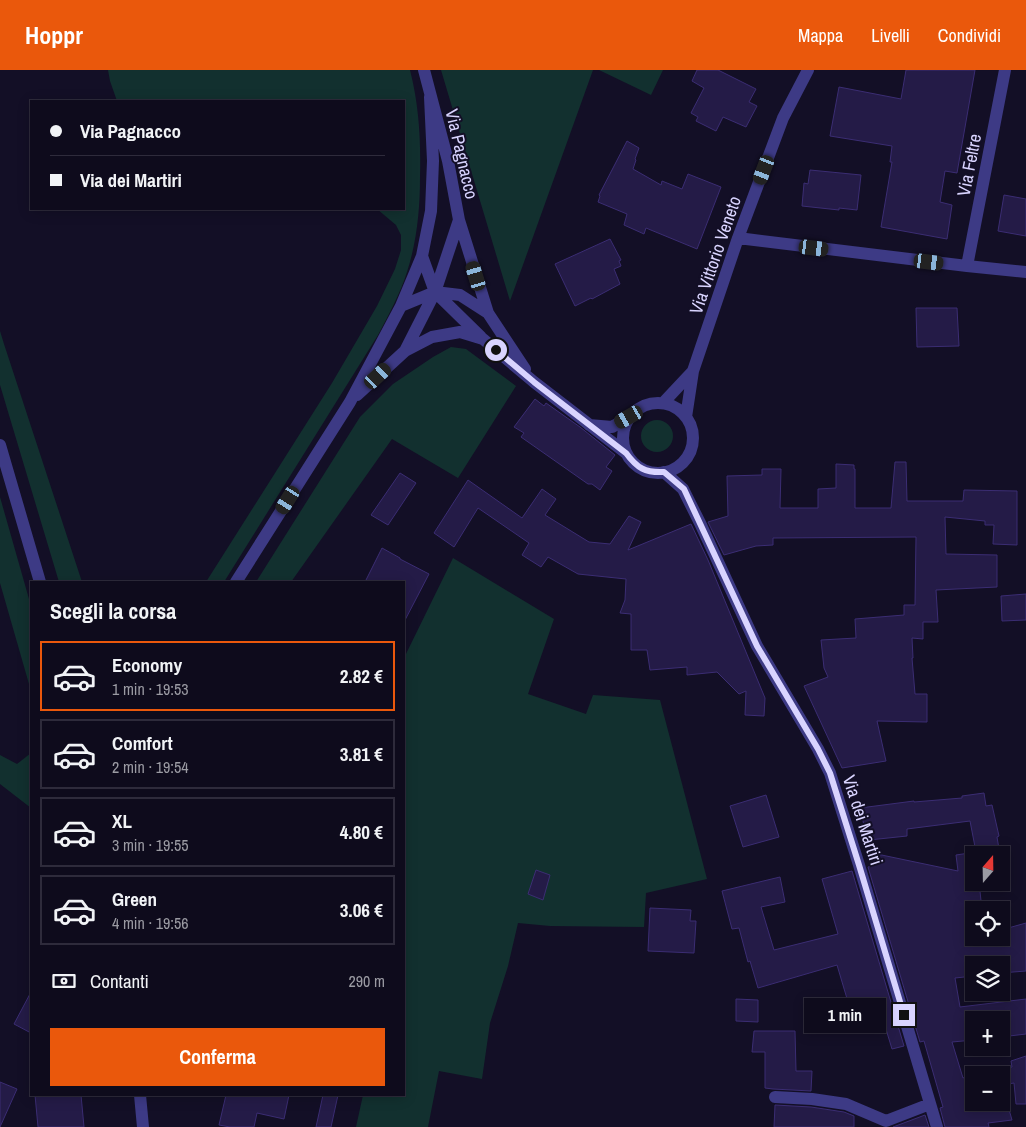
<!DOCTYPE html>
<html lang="it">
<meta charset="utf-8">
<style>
:root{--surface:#0e0b1c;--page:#1c1929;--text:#f1f3f6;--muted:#9b9ba3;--line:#2e2b3b;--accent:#ea580c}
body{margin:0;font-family:"Archivo Narrow",sans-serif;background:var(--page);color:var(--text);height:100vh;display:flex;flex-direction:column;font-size:19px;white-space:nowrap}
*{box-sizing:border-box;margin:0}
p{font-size:16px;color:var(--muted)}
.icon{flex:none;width:28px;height:28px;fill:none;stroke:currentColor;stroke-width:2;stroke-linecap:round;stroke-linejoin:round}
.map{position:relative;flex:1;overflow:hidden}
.sheet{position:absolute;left:30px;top:511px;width:375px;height:515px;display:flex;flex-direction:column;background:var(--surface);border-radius:0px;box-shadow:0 2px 12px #0003,0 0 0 1px var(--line)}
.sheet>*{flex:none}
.banner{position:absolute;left:30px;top:30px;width:375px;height:110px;border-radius:0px;box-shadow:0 2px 12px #0003,0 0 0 1px var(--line);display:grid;align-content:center;height:110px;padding:0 20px;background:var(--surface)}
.needle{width:32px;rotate:20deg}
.tools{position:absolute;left:965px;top:776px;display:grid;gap:10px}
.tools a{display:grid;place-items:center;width:45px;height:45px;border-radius:0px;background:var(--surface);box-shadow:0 2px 12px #0003,0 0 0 1px var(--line);font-size:25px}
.end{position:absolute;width:22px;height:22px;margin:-11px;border:6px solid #d9d4ff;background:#111;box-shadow:0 0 0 2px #111}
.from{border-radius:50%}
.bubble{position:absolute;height:35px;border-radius:0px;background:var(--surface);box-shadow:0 2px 12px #0003,0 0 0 1px var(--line);font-size:16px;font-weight:800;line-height:35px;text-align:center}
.car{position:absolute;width:15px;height:30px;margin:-15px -8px;border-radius:6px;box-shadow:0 0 4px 1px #0007;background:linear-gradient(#222 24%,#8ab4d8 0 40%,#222 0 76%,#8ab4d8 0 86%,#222 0)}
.banner b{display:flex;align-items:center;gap:18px;height:48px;font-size:19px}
.banner b+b{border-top:1px solid var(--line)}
.banner i{width:12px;height:12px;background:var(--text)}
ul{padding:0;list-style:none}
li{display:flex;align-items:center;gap:15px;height:70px;margin:0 10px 8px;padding:0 10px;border:2px solid var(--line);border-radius:0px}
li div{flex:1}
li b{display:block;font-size:19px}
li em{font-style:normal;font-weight:800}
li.selected{border-color:var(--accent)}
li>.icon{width:45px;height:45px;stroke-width:1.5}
h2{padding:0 20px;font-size:22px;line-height:60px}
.pay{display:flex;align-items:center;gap:12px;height:55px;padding:0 20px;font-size:19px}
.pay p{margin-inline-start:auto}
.action{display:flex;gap:10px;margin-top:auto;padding:10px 20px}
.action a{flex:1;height:58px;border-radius:0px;background:var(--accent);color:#fff;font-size:20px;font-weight:800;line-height:58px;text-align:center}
header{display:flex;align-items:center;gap:30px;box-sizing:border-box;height:70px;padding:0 25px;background:var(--accent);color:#fff}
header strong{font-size:24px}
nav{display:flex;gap:28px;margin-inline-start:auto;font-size:18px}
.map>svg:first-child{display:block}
.green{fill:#12302f}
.building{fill:#241b47;stroke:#3b2d73;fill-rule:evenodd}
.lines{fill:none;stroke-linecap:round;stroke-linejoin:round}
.minor{stroke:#3d3a85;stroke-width:12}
.route{stroke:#d9d4ff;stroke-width:6}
.labels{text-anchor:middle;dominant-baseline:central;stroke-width:4;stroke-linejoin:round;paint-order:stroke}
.street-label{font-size:18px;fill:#d9d4ff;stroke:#130f26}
</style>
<header>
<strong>Hoppr</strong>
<nav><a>Mappa</a><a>Livelli</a><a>Condividi</a></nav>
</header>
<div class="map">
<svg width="1026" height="1057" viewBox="0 0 1026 1057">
<rect width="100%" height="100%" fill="#130f26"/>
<path class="green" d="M108,0h302c9,35 11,71 10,107 0,32 -3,64 -13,95 -7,22 -18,42 -29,63l-154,247h-18l126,-199 45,-77 18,-37 6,-19v-15l-5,-10 -19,-16h27v-108h-287l-7,-20z
M441,0h152l-83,231z
M599,0h64l-12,25z
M0,261l4,13 78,238h-23l-59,-197z
M451,277l15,2 50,37 -58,92 -66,-39 -101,143h-35l104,-165 33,-33 40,-27z
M641 366a16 16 0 1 1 32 0a16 16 0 1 1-32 0Z
M0,427l31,109v85l-31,-108z
M453,488l101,61 -26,75 58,20 7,-19 67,5 47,179 -61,14 -2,34 -94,-1 -32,-3 -10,43 -18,57 -8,56 -43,-8 -11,56h-72l7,-32h41v-437z
M31,683v55l-31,-24v-29l17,9z"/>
<path class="building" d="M697,0h21l38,19 -7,13 8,4 -11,21 -23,-10 -7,14 -20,-10 2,-4 -7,-4 13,-25 -12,-7z
M906,0h69l-18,103 -12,-2 -5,31 12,3 -5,34 -66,-12 11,-65h-2l2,-16 -62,-10 9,-49 62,12z
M627,71l12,7 -4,11 1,1 -3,9 28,16 1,-4 20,8 6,-15 33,13 -24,62 -51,-21 -2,6 -20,-9 3,-11 -29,-12 2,-6 -1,-1z
M810,100l51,5 -4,35 -18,-2v2l-37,-4 2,-23 4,1z
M1004,125l22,4v37l-28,-5z
M610,169l11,21 -2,1 2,5 -7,3 6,15 -28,15 -1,-1 -16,8 -20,-42z
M916,238h41l2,38 -42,1z
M535,329l9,7 2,-3 34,24 35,28 -9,12 6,4 -12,19 -8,-6h-4l-67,-47 3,-4 -10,-6z
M895,392h11l1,39h56l1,-11 53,1v54l-24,-1 1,-19h-9v-4l-40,-4 1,37 51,1v32l-61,3 2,32h-15v17l-11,-1 1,20h-1l3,36h12v28l-50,-1 9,40 -44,7 -38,-82 24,-9 -4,-9 -3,-28 35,-2 -1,-19 49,-4v-10h11l1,-68 -143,1v7l-17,1 -32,9 -16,-33 20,-6 -1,-40 35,-1v-6h19l-1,39h38v-19l18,-1v-24l18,1v4h1v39h36z
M400,403l16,10 -28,42 -17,-10z
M468,410l54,38 20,-29 14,10 -11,16 44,27 21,2 19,-28 12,6 -13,28 63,-26 17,36 57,138 -1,18 -19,-1 1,-24 -7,3 -22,-22 -30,3v-8l-37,3 -3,-20h-16v-36l-11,-1 5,-13 1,-21 -48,-5 -30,-17 -7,10 -19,-12 7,-12 -51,-35 -24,39 -20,-14z
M382,478l18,10v1l29,15 -25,48v-40h-39z
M1026,524v26l-24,1 -1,-25z
M984,723l2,13 6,-1 7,31 -2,1 3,18h-26v27h5l3,28h-8v28h27v-8l25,-7v48l-25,2v-8h-27v11l-19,2 5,29 66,-8v35l-25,3v-17h-27v20l-22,2 11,36 12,-5 2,1 35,-7 -1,-6 15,-5v48h-10l-2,-21 -12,2 10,35 -24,3 1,4h-44l-5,-19 3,-1 -19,-66 -4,1 -52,-175 7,-2 -3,-12 86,18 -2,-16 20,-3 -6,-31 -63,8v7l-38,4 -2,-6h-1l-6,-26 54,-7v1l48,-4v-2zM974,1005h27v27h-27z
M766,725l13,42 -36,10 -13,-41z
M536,800l14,5 -7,25 -15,-6z
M852,801l52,175 -12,3 -7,-23 -17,3 -6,-20h-2l-3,-9 -9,2 -11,-37 -79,23 -8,-27 -2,1 -9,-34 -7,1 -10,-38 58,-14 5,25 -24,5 13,43 64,-16 -16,-55z
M650,838l41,2 -1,11h6l-2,32 -46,-2z
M31,922v41l-17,-9z
M736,929l22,1v22l-22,-1z
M754,961h41l1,40h16l-1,20 -38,-2 -8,-1v-36h-13z
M0,1012l17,7 -17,38z
M35,1025h46l3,32h-46z
M226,1025h63l-5,24 -27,-6 -3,14h-24l-11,-2z
M323,1025h15l-7,32h-15z
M775,1035l36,2 33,5 10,4v11h-80z
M925,1045l4,12h-36z"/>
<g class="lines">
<path class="minor" d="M459,150l29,93 37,56
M738,168l229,28 59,6
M422,186l13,36 46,45
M967,196l38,-196
M401,236l34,-14 25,3 28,18
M405,281l30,-59 24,-72 -11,-59 -24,-91
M357,325l48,-44 27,-14 28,-5 23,7 51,43 92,71
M663,333l30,-32
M623 368a35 35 0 1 1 70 0a35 35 0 1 1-70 0Z
M686,347l7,-46 45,-133 45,-120 25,-48
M589,355l23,2 17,-10
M0,375l40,137
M664,402l19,17 17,34 57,123 61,103 12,24 29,92 78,262
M236,512l114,-180 51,-96 21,-50 9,-45 2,-50 -3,-64
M140,1025l3,32
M775,1027l37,2 34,5 40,17 44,-17"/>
</g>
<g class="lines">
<path class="route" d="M496,280l38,32 92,71c11,15 19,20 38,19l20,17 73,157 61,103 12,24 29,92 45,150"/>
</g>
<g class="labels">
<g class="street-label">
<text transform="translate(462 84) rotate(77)">Via Pagnacco</text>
<text transform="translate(969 95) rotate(-79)">Via Feltre</text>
<text transform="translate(715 185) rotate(-71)">Via Vittorio Veneto</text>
<text transform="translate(863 750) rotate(72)">Via dei Martiri</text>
</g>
</g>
</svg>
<div class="tools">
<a><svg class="needle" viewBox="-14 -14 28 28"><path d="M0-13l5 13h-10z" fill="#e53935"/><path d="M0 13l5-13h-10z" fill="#9b9ba3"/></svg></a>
<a><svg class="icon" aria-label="locate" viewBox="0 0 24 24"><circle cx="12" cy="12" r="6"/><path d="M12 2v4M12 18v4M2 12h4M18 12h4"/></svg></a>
<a><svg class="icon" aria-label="layers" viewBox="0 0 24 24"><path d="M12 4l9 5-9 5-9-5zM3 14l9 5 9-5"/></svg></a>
<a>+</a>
<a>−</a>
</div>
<i class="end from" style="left:496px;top:280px"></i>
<i class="end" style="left:904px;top:945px"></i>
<div class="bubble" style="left:804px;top:928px;width:82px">1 min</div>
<i class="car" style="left:764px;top:100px;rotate:201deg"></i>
<i class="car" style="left:814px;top:178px;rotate:97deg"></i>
<i class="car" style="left:929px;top:192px;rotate:97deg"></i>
<i class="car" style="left:476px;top:206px;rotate:343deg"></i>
<i class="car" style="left:378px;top:306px;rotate:47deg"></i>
<i class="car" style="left:629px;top:347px;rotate:240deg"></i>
<i class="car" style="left:288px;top:430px;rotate:212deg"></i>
<div class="banner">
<b><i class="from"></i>Via Pagnacco</b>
<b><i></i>Via dei Martiri</b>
</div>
<section class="sheet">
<h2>Scegli la corsa</h2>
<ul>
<li class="selected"><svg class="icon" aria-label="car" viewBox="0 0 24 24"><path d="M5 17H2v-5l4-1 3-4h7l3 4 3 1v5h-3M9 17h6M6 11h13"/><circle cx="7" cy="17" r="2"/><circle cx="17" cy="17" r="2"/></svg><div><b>Economy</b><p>1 min · 19:53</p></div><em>2.82 €</em></li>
<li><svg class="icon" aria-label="car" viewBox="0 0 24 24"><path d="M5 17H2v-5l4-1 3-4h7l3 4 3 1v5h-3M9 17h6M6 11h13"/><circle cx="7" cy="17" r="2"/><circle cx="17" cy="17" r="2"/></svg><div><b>Comfort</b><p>2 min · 19:54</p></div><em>3.81 €</em></li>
<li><svg class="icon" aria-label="car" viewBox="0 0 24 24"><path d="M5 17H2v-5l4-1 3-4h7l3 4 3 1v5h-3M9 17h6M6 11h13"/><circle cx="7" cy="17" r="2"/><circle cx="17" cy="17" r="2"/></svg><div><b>XL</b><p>3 min · 19:55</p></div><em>4.80 €</em></li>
<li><svg class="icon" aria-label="car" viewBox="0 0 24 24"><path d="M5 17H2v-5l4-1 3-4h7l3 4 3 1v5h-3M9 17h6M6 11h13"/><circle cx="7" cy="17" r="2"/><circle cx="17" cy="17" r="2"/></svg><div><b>Green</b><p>4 min · 19:56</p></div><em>3.06 €</em></li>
</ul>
<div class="pay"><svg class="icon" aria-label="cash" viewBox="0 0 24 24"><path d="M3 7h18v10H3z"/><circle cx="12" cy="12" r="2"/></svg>Contanti<p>290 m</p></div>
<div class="action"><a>Conferma</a></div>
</section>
</div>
